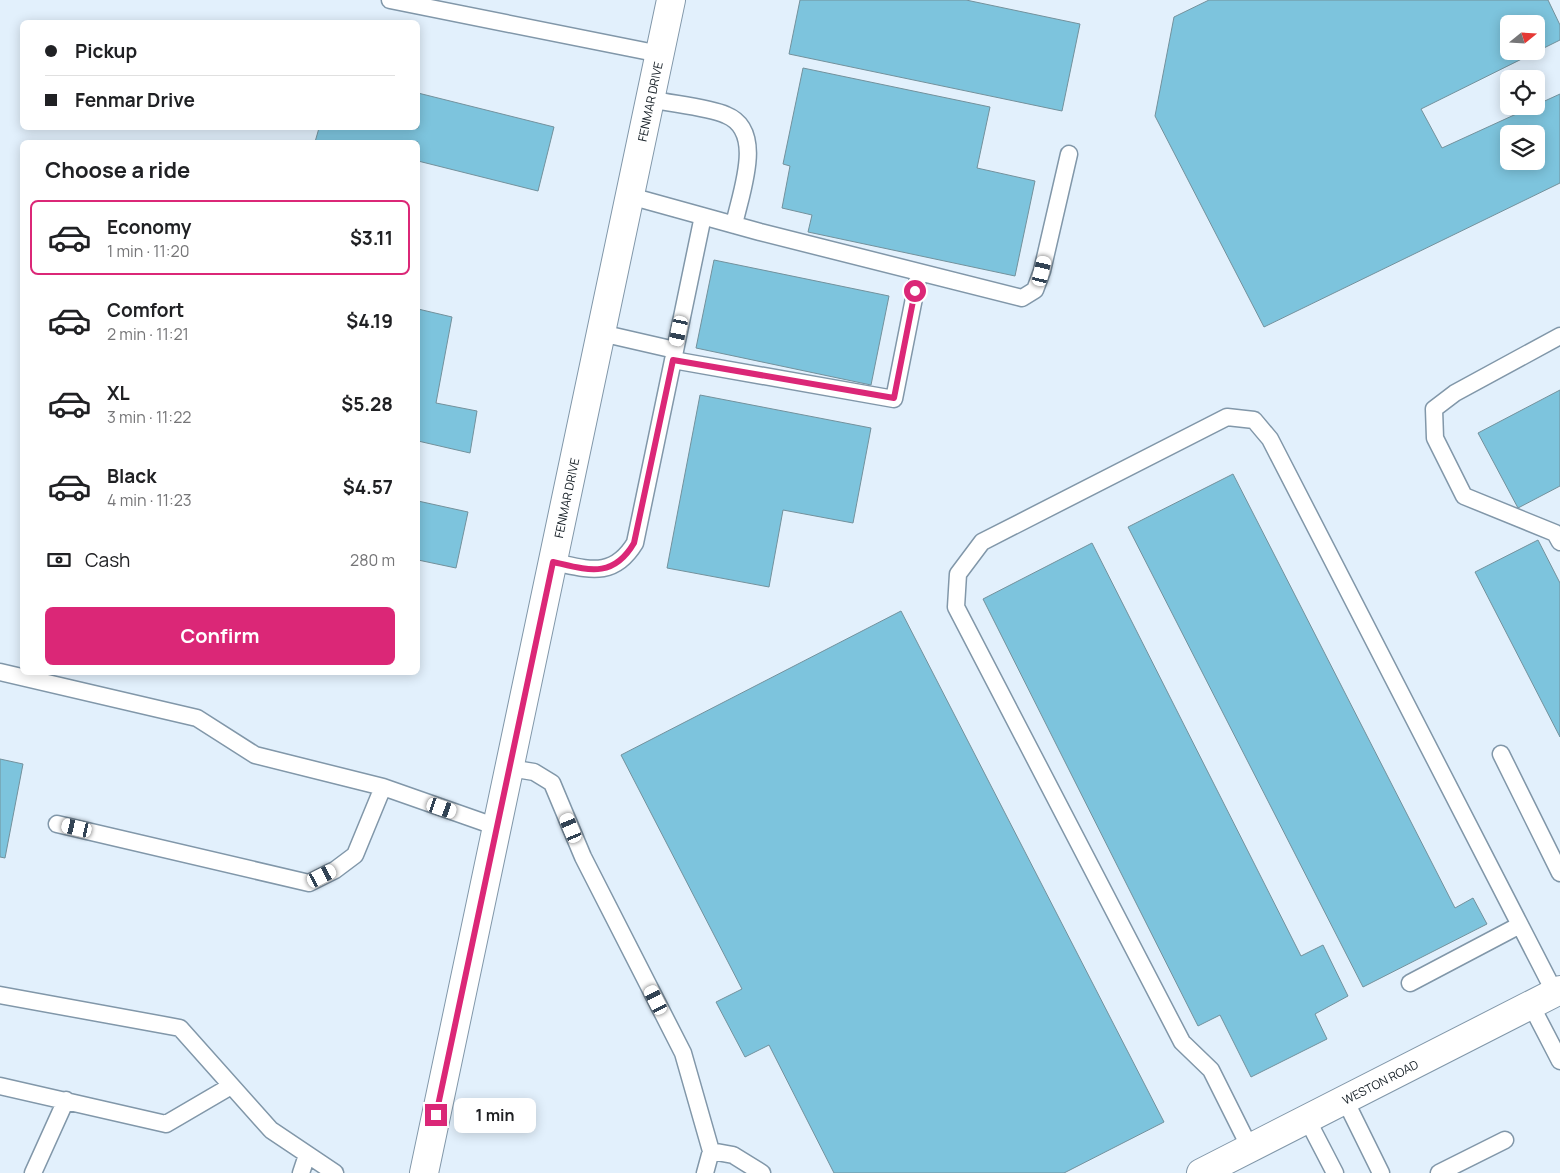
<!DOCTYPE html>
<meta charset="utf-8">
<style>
:root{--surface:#fff;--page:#f2f2f2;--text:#202124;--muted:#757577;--line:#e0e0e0;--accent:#db2777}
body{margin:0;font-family:Manrope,sans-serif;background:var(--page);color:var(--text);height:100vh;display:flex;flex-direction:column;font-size:19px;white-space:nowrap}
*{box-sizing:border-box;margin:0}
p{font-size:16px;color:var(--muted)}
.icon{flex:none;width:28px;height:28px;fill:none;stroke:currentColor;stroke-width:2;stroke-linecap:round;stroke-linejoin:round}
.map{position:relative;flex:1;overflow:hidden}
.details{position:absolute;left:20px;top:140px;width:400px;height:535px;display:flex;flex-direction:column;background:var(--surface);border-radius:8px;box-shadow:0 2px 12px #0003}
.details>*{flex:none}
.guide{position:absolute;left:20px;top:20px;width:400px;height:110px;border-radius:8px;box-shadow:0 2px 12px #0003;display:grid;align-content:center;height:110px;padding:0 25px;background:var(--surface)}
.needle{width:32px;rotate:72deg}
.controls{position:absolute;left:1500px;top:15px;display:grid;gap:10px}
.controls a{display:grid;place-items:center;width:45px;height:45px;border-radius:8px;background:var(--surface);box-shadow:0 2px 12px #0003;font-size:25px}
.end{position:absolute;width:22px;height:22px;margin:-11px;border:6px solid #db2777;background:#fff;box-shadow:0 0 0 2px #fff}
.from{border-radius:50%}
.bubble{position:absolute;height:35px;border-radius:8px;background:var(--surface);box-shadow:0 2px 12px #0003;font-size:16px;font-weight:700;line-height:35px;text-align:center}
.car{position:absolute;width:15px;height:30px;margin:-15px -8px;border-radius:6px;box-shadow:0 0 4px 1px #0007;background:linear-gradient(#fff 24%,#345 0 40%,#fff 0 76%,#345 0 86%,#fff 0)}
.guide b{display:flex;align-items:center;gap:18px;height:48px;font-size:19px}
.guide b+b{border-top:1px solid var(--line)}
.guide i{width:12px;height:12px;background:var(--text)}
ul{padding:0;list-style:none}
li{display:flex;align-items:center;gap:15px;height:75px;margin:0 10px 8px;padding:0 15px;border:2px solid transparent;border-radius:8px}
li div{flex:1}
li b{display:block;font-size:19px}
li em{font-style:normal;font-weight:700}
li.on{border-color:var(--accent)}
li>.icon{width:45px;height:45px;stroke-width:1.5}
h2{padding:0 25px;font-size:22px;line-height:60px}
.pay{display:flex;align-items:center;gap:12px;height:55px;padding:0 25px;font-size:19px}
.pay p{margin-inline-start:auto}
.cta{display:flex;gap:10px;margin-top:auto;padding:10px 25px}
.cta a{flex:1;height:58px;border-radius:8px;background:var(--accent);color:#fff;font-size:20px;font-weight:700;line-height:58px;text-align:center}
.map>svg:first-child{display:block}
.building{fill:#7dc4dd;stroke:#73919c;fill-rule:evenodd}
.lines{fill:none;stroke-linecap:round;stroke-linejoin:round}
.lane-casing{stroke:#8197a9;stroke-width:19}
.secondary-casing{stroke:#8197a9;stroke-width:30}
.lane{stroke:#fff;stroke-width:16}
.secondary{stroke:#fff;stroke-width:28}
.route{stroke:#db2777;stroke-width:6}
.labels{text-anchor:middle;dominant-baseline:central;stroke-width:4;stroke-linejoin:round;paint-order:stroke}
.street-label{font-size:12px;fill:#161f26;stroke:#e2f0fc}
</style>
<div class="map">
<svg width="1560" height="1173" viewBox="0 0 1560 1173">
<rect width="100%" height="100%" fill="#e2f0fc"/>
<path class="building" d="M800,0h166l114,24 -18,87 -273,-57z
M1209,0h339l12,25v15l-139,69 21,39 118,-54v89l-296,144 -109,-211 19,-99zM1509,24h27v27h-27zM1509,134h27v27h-27z
M803,68l187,39 -13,61 58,13 -20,95 -207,-44 4,-17 -30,-7 8,-42 -7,-2z
M418,93l136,34 -16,64 -120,-30v-19h-103l4,-14h99z
M714,260l175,36 -18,89 -175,-37z
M418,309l34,8 -16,86 41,8 -7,42 -52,-12z
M1560,390v96l-42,22 -40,-75z
M700,395l171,33 -18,95 -70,-13 -14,77 -102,-19z
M1233,474l222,434 18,-10 14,26 -124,63 -235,-460z
M418,501l50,11 -12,56 -38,-8z
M1538,540l22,43v154l-85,-165z
M1092,543l209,413 22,-11 25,51 -33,18 12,25 -76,38 -31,-62 -22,11 -215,-427z
M901,611l263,511 -100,51h-230l-65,-128 -24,12 -29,-55 26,-13 -121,-234z
M0,759l23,5 -18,94 -5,-1z"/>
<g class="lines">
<g class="lane-casing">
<path id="lane" d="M390,0l270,54
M650,99c21,5 58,8 76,16 40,16 14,79 8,110
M630,196l130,36 262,66 13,-8 7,-19 27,-117
M601,333l74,17
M1560,336l-105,57 -21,16 1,29 29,58 91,37 5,9
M673,360l221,39 25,-126
M553,562c35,7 60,17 82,-19l68,-327
M0,672l197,46 58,37 128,32 114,40
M1501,754l59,119
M510,768l24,4 18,11 31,74 100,196 28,98 -6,22
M57,824l252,59 26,-13 20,-15 28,-68
M1410,983l110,-58
M0,995l180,33 91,102 64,43
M1531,1005l29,56
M0,1086l166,38 65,-38
M1345,1100l36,73
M1307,1119l28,54
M1250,1148l-39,-78 -29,-28 -226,-435 2,-33 24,-32 245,-125 27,3 16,19 285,554
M711,1151l22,4 29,18
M33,1173l33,-73
M301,1173l6,-18
M1439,1173l66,-33"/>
</g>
<g class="secondary-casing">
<g id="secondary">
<path id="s1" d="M424,1173l247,-1173"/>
<path id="s2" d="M1201,1173l359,-183"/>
</g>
</g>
<use href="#lane" class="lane"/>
<use href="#secondary" class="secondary"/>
</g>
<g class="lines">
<path class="route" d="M436,1115l117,-553c35,8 60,17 81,-19l39,-183 221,38 21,-107"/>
</g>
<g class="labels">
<g class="street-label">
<text stroke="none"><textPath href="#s1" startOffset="1095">FENMAR DRIVE</textPath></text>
<text stroke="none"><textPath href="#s1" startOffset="690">FENMAR DRIVE</textPath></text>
<text stroke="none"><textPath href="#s2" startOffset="201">WESTON ROAD</textPath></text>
</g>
</g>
</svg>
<div class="controls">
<a><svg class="needle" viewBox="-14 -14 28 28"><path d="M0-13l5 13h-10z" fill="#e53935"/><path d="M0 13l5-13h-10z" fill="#757577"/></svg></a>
<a><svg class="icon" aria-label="locate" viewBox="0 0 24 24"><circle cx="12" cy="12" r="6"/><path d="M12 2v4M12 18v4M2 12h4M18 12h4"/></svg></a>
<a><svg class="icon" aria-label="layers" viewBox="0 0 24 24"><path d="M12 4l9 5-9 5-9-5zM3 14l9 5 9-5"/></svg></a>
</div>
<i class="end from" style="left:915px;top:291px"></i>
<i class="end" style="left:436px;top:1115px"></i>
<div class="bubble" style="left:454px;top:1098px;width:82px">1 min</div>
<i class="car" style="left:1042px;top:271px;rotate:13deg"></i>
<i class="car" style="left:679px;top:331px;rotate:192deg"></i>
<i class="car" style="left:442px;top:808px;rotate:109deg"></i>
<i class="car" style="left:77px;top:828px;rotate:283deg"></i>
<i class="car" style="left:571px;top:828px;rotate:337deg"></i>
<i class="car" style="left:322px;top:876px;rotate:63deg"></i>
<i class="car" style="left:656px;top:1000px;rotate:333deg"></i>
<div class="guide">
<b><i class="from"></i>Pickup</b>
<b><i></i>Fenmar Drive</b>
</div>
<section class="details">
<h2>Choose a ride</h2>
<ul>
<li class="on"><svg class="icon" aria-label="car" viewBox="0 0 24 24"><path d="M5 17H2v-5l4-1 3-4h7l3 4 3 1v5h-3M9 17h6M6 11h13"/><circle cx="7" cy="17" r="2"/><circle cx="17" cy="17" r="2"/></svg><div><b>Economy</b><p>1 min · 11:20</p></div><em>$3.11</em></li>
<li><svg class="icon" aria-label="car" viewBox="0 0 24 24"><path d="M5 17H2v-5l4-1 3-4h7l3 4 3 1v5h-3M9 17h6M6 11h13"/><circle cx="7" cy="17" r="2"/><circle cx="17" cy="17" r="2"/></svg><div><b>Comfort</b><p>2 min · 11:21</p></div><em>$4.19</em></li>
<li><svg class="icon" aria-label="car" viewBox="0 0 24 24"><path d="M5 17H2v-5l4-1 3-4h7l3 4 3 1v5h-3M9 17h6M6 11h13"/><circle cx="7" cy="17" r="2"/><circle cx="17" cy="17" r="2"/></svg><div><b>XL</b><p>3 min · 11:22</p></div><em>$5.28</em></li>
<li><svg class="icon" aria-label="car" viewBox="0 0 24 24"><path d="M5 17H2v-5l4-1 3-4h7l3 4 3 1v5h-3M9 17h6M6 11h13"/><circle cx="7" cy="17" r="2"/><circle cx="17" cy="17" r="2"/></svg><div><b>Black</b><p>4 min · 11:23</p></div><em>$4.57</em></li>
</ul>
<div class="pay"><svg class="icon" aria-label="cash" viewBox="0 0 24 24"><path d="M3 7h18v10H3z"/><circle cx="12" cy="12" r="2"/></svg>Cash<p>280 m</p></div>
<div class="cta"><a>Confirm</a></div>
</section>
</div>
